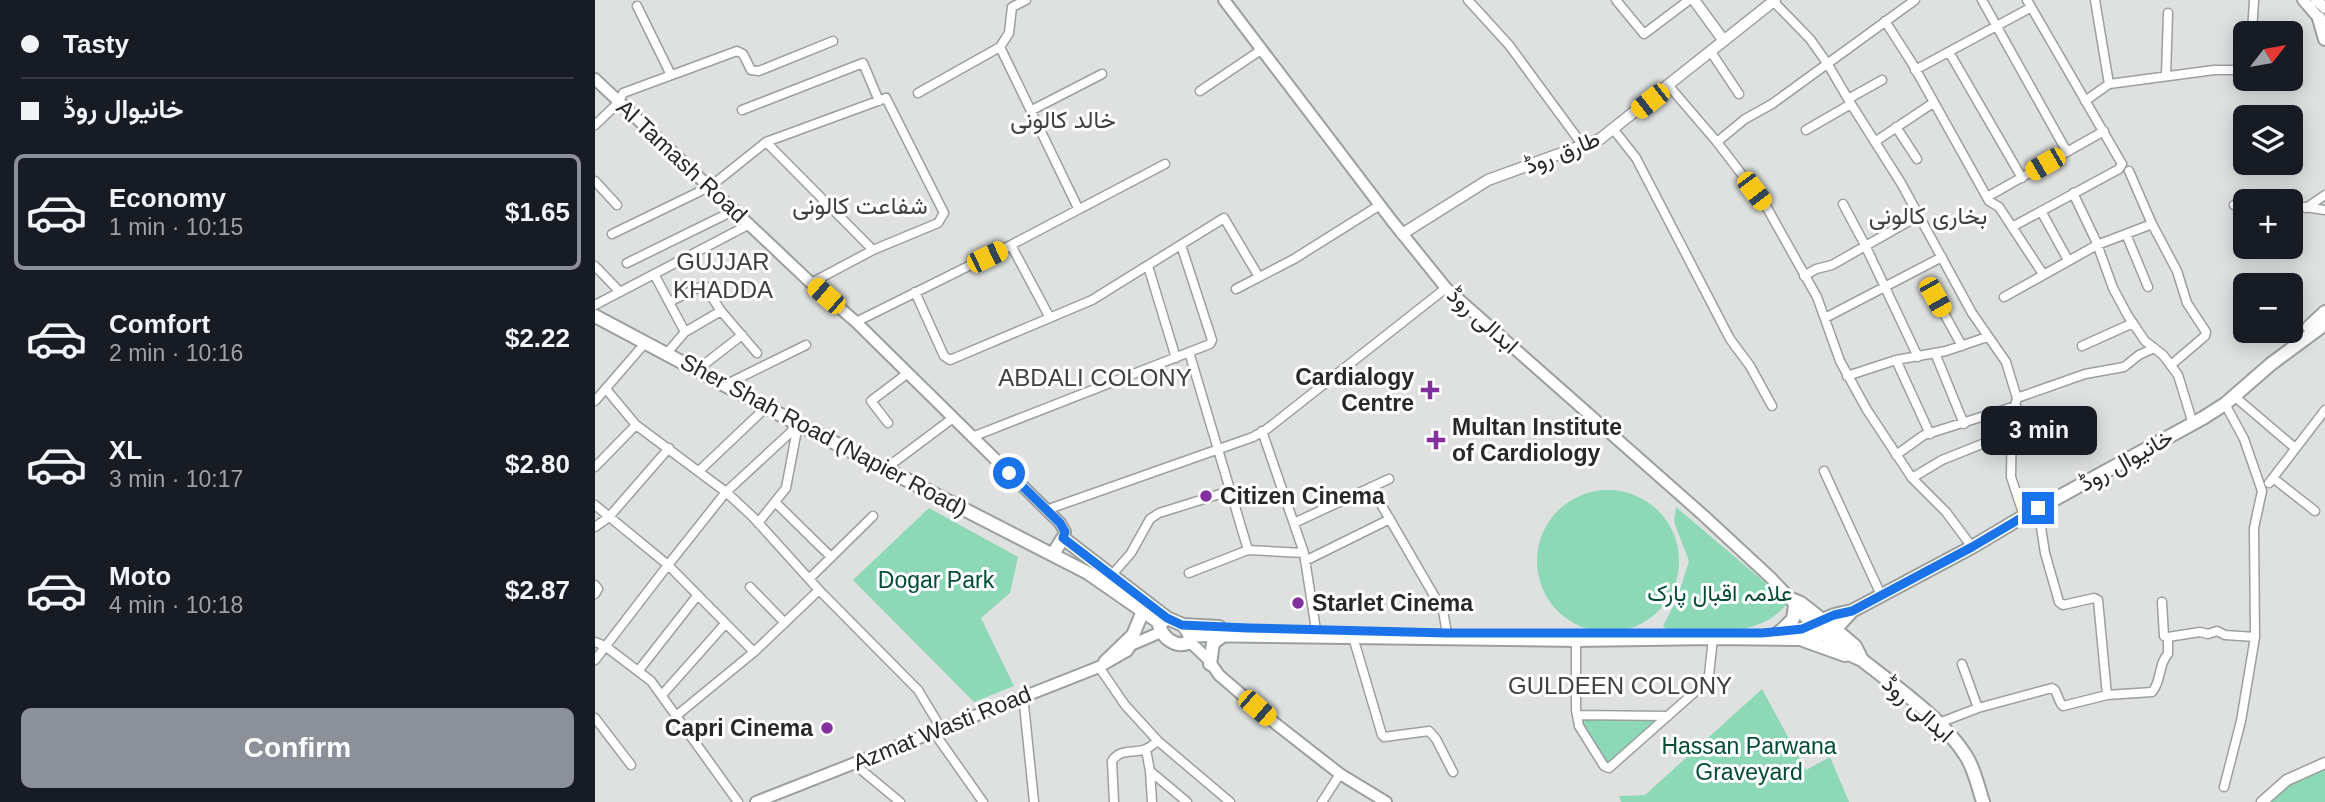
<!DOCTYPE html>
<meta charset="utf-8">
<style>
:root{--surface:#171b24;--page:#242831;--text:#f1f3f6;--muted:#9ea1a6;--line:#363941;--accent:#8c9099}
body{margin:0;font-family:Helvetica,Vazirmatn,sans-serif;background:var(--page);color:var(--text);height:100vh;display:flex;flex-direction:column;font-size:26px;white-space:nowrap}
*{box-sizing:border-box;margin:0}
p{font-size:23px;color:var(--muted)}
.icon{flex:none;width:38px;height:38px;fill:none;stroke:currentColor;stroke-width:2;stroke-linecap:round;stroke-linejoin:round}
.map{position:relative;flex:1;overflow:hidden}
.panel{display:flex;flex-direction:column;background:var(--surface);width:595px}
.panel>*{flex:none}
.banner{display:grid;align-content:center;height:154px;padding:0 21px;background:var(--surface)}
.needle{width:46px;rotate:59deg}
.controls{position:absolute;left:1638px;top:21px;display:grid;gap:14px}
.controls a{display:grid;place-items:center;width:70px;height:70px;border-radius:10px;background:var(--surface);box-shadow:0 4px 18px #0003;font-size:35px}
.end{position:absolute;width:32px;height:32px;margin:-16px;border:9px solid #1a73e8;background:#fff;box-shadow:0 0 0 4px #fff}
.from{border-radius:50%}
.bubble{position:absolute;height:49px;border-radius:10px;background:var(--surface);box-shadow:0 4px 18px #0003;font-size:23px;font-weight:700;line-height:49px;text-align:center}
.car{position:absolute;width:21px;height:42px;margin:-21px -10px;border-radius:9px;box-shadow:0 0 5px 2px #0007;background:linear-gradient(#f5c518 24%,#345 0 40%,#f5c518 0 76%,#345 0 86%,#f5c518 0)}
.banner b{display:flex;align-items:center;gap:24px;height:66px;font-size:26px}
.banner b+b{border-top:2px solid var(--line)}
.banner i{width:18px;height:18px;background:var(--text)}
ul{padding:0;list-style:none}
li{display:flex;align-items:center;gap:21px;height:116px;margin:0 14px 10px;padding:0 7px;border:4px solid transparent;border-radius:10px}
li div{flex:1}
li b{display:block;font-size:26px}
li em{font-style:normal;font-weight:700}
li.on{border-color:var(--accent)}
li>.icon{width:63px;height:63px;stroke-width:1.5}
.primary-button{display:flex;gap:14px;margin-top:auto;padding:14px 21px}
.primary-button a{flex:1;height:80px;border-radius:10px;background:var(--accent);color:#fff;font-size:28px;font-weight:700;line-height:80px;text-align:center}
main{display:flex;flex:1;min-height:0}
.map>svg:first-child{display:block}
.green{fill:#8cd8b7}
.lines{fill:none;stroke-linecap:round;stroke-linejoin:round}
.minor-casing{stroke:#9b9f9d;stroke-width:11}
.tertiary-casing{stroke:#9b9f9d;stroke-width:13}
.secondary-casing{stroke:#9b9f9d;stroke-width:14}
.primary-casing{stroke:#9b9f9d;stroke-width:16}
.minor{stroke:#fff;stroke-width:8}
.tertiary{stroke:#fff;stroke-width:10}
.secondary{stroke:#fff;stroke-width:10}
.primary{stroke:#fff;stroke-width:12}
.route{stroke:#1a73e8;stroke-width:9}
.poi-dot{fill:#832f9d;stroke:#fff;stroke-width:2.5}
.labels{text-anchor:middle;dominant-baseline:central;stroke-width:6;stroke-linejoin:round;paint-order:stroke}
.street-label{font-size:23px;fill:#272828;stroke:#fff}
.poi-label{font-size:23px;font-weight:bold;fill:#272828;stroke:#fff;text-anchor:start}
.park-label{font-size:23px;fill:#024b35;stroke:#fff}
.neighbourhood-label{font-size:24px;fill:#3e4140;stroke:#fff}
</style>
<main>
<section class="panel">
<div class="banner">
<b><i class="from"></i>Tasty</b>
<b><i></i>خانیوال روڈ</b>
</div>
<ul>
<li class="on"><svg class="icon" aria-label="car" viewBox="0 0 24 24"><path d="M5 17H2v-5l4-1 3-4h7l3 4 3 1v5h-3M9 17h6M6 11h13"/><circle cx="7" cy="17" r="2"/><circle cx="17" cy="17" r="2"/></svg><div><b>Economy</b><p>1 min · 10:15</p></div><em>$1.65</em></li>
<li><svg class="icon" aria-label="car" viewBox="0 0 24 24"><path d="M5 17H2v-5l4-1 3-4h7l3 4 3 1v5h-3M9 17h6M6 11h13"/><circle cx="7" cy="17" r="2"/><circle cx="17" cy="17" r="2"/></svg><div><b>Comfort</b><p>2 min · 10:16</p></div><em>$2.22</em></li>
<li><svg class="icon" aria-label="car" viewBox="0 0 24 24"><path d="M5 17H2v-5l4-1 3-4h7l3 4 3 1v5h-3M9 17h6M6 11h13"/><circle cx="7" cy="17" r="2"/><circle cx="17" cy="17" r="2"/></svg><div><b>XL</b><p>3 min · 10:17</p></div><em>$2.80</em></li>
<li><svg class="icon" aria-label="car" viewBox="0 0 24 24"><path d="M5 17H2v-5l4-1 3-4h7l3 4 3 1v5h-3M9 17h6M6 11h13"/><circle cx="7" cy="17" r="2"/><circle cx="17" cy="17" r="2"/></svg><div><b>Moto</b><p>4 min · 10:18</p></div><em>$2.87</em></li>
</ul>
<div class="primary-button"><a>Confirm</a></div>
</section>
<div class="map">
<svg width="1730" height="802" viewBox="0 0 1730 802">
<rect width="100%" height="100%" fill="#dee1df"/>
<path class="green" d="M942 561a71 71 0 1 1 142 0a71 71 0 1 1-142 0Z
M1081,507l105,89 6,8c-29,35 -78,27 -119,27l-5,-5 14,-27 12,-38 -15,-39z
M334,508l89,49 -8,36 -29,25 33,68 -40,16 -121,-122z
M1167,689l44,81 24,-13 19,45h-228l-2,-6 26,-1z
M982,715l92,1 -55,49 -10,1z
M1730,763v39h-63l6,-7z"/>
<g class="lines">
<g class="minor-casing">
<path id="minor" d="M873,0l41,45 75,102
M1021,0l28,34 45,-34
M1387,0l85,152
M1500,0l14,84
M1178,1l37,38 17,24 24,41 50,79 71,130 34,49 11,36 -5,18 -1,61 13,39
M42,6l34,69
M1290,21l27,42 77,138 10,6 44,67
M1657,33l2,-33
M405,47l78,161
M1116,52l28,42
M1354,52l73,126
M1320,70l115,-62
M1571,76l2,-63
M1074,86l48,56 49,64 51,91 23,64 27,49 45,68 34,34 26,35
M605,91l61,-41
M323,93l82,-46 9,-14 3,-26 14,-7
M1253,99l34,-19
M1490,101l24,-17 105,-14h31
M147,110l121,-47 16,38
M437,110l70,-36
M0,125l24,-23 4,-9 114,-42 6,3 8,16 8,1 74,-30
M1301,127l21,32
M1019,130l22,28 94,181 20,27 22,40
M1211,130l45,-26
M1281,141l57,-38
M171,142l107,108
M1122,142l28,-23 27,-15 143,-104
M1534,171l23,53 25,47 10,32 19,29 -1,4 -34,29
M0,181l22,24
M1478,193l23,48 17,47 15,28 17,25 18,14 15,20 15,49
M1392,197l117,-66
M1655,201c12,-3 25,-10 35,0
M1248,204l22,41 53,112
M1639,205l11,-3
M1696,205l34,5
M1711,208l19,-13
M1446,211l27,49
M1417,227l107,-58 3,-5 -95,-164
M17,234l99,-48 55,-44 120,-44 58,115 -6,10 -65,27 -62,33
M1531,234l22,53
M416,245l39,73
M32,263l108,-53
M0,266l25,26
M553,266l28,92
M59,274l31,58 -18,21
M1209,276l12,-7 16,-4 86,-49
M641,289l58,-30 86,-54
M320,292l29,64 6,4 142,-60 132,-82 35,59
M1340,297l27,49
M1409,297l93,-52 55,-21
M74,302l35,-17 17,26
M0,305l155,-81
M1230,318l117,-61
M261,322l155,-77 154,-81
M90,332l36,-21 36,42
M1487,346l51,-23
M594,352l59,198
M1340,353l29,71
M1301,360l34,74
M102,370l45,-35
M1252,376l49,-16 50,-9 41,-14
M130,385l81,-40
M11,389l30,36 90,67 27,25 66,73 99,100 23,38
M1639,396l61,52
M1422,398l68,-24 39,-7 15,-12 15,-7
M0,401l51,-59
M293,423l-17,-22 37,-28
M667,431l42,122 12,77
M377,437l238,-93 2,-4 -31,-95
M1301,455l28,-20 92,-29
M0,467l41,-42
M290,469l68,-51
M104,471l60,-57 5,-8
M1229,471l57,124
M1317,478l30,-18 70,-28
M1678,478l42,33
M1674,483l56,-73
M776,487l72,124 4,22
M180,502l56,55
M0,505l73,60 58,-73 65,-60 5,-9
M1443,508l7,45 14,49 4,3 31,-7 4,2 9,95
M451,510l207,-73 14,-8 179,-141
M163,523l28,-35 10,-53 5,-10
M699,523l95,-44
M0,527l14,-10 60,-69
M710,561l85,-42
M594,573l59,-23 56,3
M516,576l20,-23 19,-34 9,-6 61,-19
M215,578l63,-62
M0,585l3,4 -3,5
M155,587l35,36
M758,637l29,98 2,2 45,-6 7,8 17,33
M1573,637l32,-5 8,2 9,-3 8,4 30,2
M981,640v70l3,16 25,40 5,2 96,-85 4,-8 4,-37
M0,642l10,4 46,35 87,121
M0,660l73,-95 86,87 65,-62
M1367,664l16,44
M504,667l26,38 33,36 72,61
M44,670l58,-74
M67,695l63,-71
M428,695l11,107
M982,715l91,1
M81,716l78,-64
M0,718l36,47
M1344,723l39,-15 74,-20 3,2 6,14 2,2 44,-11 45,-3c10,-11 6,-28 16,-38v-17l-4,-1 -2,-34
M338,731l50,71
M551,750l4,21 2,31
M258,763l47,39
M555,771l37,31
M1629,787l17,-66 14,-84 -1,-109 8,-37 -18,-52 -19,-35
M519,802l-2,-41c8,-12 19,-8 31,-11 6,-1 10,-6 15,-9
M727,802l18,-28"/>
</g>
<g class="tertiary-casing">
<path id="tertiary" d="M1099,0l30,41
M807,234l86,-54 112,-41 175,-139
M1667,802l25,-22 38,-17"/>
</g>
<g class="secondary-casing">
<path id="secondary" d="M629,0l168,221 54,67 257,227 68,63 18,19 11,16 14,12
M1708,0l20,23
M1721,0l9,8
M0,79l216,204 45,39 204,201 5,9 -2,6
M1194,597l12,5 23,18
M594,641l19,18 11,16 57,49 64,50 46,28
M161,802l343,-135 28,-16 4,-6 30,-13"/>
</g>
<g class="primary-casing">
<path id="primary" d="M1724,18l6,21
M0,316l201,107 292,150 72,50
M1714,327l16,-15
M458,554l10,-16 104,80 16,7 7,10 -2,8c-13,5 -26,-6 -29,-18l8,-7
M1233,623l27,23 7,14
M588,625l36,2
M1224,629l32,26 11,5c34,27 81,59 104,96 9,14 12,31 17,46
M1186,631l12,-12 2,-13
M1184,632l23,-3 32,-14 18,-4
M595,635l386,5 137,-2 85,1 27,-5 16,-11 11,-12 120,-64 52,-31 179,-98 22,-14 46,-40 54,-40
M1208,640l42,15
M510,662l28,-27 10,-24
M615,664l3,-21 12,-9"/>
</g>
<use href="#minor" class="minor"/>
<use href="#tertiary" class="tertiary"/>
<use href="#secondary" class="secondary"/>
<use href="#primary" class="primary"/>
</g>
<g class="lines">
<path class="route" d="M414,473l51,50 5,9 -2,6 104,80 15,7 66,3 199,5h315l40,-4 32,-14 18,-4 120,-64 66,-39"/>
</g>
<g class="poi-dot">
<path d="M831.5 379.5h7v7h7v7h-7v7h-7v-7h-7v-7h7z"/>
<path d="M837.5 429.5h7v7h7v7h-7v7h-7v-7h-7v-7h7z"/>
<circle cx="611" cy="496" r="7"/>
<circle cx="703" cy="603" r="7"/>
<circle cx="232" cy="728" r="7"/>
</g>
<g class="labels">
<g class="street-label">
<text transform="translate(967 152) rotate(-22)">طارق روڈ</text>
<text transform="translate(87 161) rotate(43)">Al Tamash Road</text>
<text transform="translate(888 320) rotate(42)">ابدالی روڈ</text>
<text transform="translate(229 435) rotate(28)">Sher Shah Road (Napier Road)</text>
<text transform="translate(1531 460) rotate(-29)">خانیوال روڈ</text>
<text transform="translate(1323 709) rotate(42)">ابدالی روڈ</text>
<text transform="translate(347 728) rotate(-22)">Azmat Wasti Road</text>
</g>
<g class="poi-label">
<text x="819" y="377" text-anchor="end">Cardialogy<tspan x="819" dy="26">Centre</tspan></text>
<text x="857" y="427">Multan Institute<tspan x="857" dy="26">of Cardiology</tspan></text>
<text x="625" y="496">Citizen Cinema</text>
<text x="717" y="603">Starlet Cinema</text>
<text x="218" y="728" text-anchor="end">Capri Cinema</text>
</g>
<g class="park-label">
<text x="341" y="580">Dogar Park</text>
<text x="1125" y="593">علامہ اقبال پارک</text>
<text x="1154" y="746">Hassan Parwana<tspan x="1154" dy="26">Graveyard</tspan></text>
</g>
<g class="neighbourhood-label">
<text x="468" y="119">خالد کالونی</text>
<text x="265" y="205">شفاعت کالونی</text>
<text x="1333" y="215">بخاری کالونی</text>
<text x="128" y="261">GUJJAR<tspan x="128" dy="28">KHADDA</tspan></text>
<text x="500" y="377">ABDALI COLONY</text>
<text x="1025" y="685">GULDEEN COLONY</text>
</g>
</g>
</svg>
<div class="controls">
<a><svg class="needle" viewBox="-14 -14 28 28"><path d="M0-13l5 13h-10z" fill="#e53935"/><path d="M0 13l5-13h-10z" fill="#9ea1a6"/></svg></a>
<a><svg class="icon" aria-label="layers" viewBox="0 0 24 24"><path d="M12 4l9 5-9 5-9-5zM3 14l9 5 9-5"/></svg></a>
<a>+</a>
<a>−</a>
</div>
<i class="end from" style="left:414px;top:473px"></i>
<i class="end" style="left:1443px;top:508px"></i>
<div class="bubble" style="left:1386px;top:406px;width:116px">3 min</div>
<i class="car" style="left:1055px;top:101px;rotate:232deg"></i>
<i class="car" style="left:1450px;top:164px;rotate:240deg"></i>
<i class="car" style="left:1159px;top:191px;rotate:143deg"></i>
<i class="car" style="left:392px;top:257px;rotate:64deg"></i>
<i class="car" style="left:231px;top:296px;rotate:311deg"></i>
<i class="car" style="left:1340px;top:297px;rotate:151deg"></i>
<i class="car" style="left:662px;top:708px;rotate:131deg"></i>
</div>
</main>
